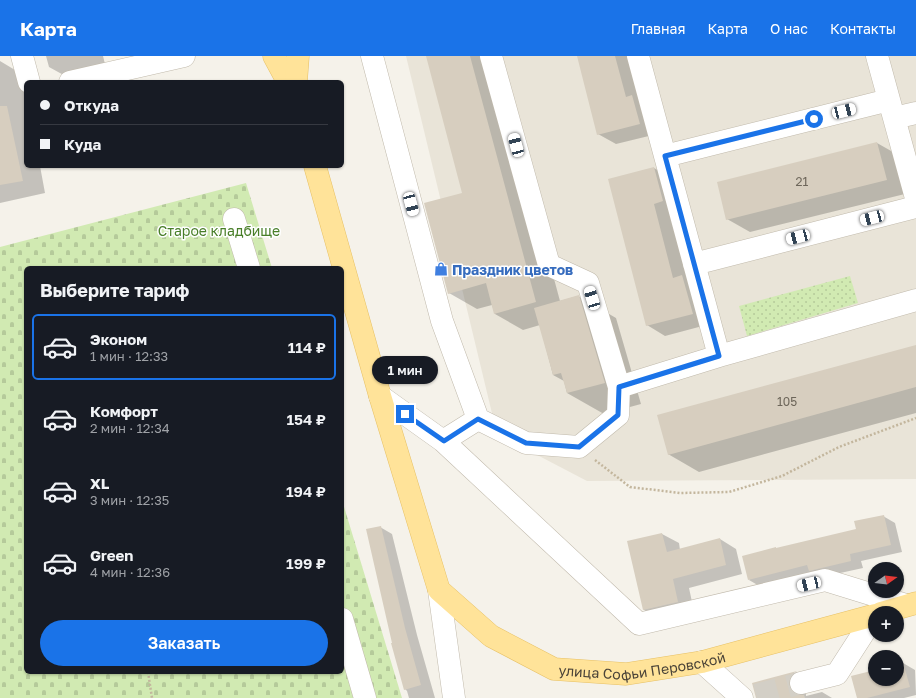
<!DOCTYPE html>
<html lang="ru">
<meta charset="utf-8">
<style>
:root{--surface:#171b24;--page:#242831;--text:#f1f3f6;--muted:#9ea1a6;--line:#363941;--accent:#1a73e8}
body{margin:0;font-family:"Golos Text",sans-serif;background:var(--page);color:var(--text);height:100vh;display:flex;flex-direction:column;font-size:15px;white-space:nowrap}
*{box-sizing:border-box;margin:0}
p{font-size:13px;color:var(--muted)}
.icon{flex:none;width:22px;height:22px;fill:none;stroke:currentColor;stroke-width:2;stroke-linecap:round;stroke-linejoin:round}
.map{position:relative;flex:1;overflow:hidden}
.drawer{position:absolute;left:24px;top:210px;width:320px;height:408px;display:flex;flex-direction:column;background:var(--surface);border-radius:6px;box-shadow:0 1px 3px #0004}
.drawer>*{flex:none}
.banner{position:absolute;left:24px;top:24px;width:320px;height:88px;border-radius:6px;box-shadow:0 1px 3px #0004;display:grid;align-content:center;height:88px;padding:0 16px;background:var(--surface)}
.needle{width:26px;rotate:76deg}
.tools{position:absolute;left:868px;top:506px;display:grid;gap:8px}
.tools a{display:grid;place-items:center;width:36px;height:36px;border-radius:50%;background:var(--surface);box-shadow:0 1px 3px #0004;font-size:20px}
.end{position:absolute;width:18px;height:18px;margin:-9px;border:5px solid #1a73e8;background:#fff;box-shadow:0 0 0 2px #fff}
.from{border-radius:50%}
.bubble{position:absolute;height:28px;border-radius:14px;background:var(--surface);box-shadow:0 1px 3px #0004;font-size:13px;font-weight:600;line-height:28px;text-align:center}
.car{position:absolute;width:12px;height:24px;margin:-12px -6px;border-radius:5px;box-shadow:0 0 3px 1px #0007;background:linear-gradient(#fff 24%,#345 0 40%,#fff 0 76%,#345 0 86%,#fff 0)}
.banner b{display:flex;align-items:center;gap:14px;height:38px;font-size:15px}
.banner b+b{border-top:1px solid var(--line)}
.banner i{width:10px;height:10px;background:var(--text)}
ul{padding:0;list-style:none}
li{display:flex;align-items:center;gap:12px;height:66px;margin:0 8px 6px;padding:0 8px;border:2px solid transparent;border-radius:6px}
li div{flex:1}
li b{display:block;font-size:15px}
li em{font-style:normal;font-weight:600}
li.active{border-color:var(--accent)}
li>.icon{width:36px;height:36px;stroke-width:1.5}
h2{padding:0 16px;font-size:18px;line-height:48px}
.button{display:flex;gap:8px;margin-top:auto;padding:8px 16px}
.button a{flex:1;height:46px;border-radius:24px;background:var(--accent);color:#fff;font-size:16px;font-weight:600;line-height:46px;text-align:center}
header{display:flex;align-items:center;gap:24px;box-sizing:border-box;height:56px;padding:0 20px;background:var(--accent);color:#fff}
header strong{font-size:19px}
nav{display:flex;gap:22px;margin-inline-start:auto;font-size:14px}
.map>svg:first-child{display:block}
.residential{fill:#e9e4d8}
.cemetery{fill:url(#cemetery-stones)}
.park{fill:url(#park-dots)}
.shadow{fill:#0003}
.building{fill:#d7cebf}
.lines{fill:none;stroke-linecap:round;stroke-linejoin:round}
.minor-tunnel{stroke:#d3cfc6;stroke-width:22;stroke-dasharray:22 11;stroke-linecap:butt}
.minor-casing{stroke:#c1baac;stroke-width:23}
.major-casing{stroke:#e7c166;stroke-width:23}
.path{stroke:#c3b69d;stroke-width:2.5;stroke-dasharray:2 2;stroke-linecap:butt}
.minor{stroke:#fff;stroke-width:22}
.major{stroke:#ffe399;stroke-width:22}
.route{stroke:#1a73e8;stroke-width:5}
.labels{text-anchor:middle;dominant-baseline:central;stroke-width:3;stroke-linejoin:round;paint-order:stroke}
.number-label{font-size:12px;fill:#6d665a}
.park-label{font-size:14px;fill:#487e28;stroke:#fff}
.shop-label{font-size:14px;font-weight:bold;fill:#366cbe;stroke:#fff;text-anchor:start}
.street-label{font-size:14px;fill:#4a4338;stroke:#fff}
</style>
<header>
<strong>Карта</strong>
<nav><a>Главная</a><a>Карта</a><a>О нас</a><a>Контакты</a></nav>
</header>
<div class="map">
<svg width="916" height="642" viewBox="0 0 916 642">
<defs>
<pattern id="cemetery-stones" width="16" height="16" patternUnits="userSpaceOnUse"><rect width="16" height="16" fill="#d1eab2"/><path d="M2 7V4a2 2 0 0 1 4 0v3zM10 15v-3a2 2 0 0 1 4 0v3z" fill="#b5ca9a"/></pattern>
<pattern id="park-dots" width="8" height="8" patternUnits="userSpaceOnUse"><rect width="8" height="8" fill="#d1eab2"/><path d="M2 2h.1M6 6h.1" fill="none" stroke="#b5ca9a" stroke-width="1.8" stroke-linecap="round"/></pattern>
</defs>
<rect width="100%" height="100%" fill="#f5f2ea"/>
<path class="residential" d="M406,0h510v423l-329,2 -90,-47z"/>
<path class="cemetery" d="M246,127l26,85h-246v404h316v-172l60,198h-402v-451z"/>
<path class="park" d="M850,220l8,27 -111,33 -8,-30z"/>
<path class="shadow" d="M46,0h57l3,12 -37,10 -20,-11z
M428,0h66l66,245 18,-5 38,22 25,86 -37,10 -37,-21 -3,-12 -11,-6 -13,-50 -17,5 -28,-16 -3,-9 -15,4 -28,-16 14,-100z
M578,0h52l27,78 -41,10 -18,-10z
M0,5l20,12 6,28v65h14l5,27 -45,10z
M877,87l23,13 9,37 -159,39 -23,-13z
M654,112l17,10 39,146 -45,12 -18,-11z
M916,290v67l-217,59 -31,-18z
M883,460l12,7 7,29 -41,9 2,7 -41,9 -61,10 -12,-7 27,-32 2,1 79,-19z
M380,471l12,7 25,101 18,63h-26l-2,-7 -2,-2 -11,-46z
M662,478l17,9 1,7 40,-11 16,10 6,25 -53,14 5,23 -34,8 -16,-9 -16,-68z
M903,607l12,7 1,25 -12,3h-46l17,-27v8h22v-14z
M797,616l17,10 -8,8v6l16,-4 10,6h-75l-3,-14z"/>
<path class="building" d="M426,0h44l66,246 -42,12 -8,-31 -38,11 -24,-91 38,-10z
M577,0h38l11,41 6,-2 8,29 -43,11z
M0,50h7l16,75 -23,4z
M877,86l10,38 -161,40 -9,-38z
M654,111l9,34 -9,3 19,74 9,-3 11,39 -47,12 -38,-147z
M579,239l26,88 -38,10 -6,-20 -8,2 -19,-67z
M916,289v42l-248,68 -11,-40z
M884,459l7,30 -41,9 1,7 -42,10 -2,-6 -59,15 -6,-24 34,-9v1l80,-19 -2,-8z
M381,470l24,102 16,57 -17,5 -13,-47h1l-26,-114z
M662,477l5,19 53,-14 6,27 -53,14 5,23 -35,8 -16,-69z
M903,606l7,25 -43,11h-10l-6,-22 24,-6v9h22v-15z
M797,615l-5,3 -3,5v7l3,6 6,3h6l1,3h-49l-4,-15z"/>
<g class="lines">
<path class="minor-tunnel" d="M756,639l45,-12"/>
<g class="minor-casing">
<path id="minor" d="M22,0l7,26
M372,0l70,265 36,98 -35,22
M638,0l81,300 197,-56
M877,0l39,142
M70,26l114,-26
M894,62l22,-5
M665,100l224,-56
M234,163l15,49
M694,208l222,-57
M619,331l100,-31
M380,340l63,45 196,183 186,-44 81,25
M478,363l48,24 53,4 39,-32 1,-28 -31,-104 -39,-18 -58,-209
M439,534l15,108
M342,563l23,79
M702,606l40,36
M801,627l36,-9 38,-59"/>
</g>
<g class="major-casing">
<g id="major">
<path d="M274,0l14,26"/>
<path d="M296,26l2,-26"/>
<path id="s1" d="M315,110l65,230 59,194 52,46 63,33 72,5 76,-12 173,-47"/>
<path d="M881,557l35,-10"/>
</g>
</g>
<path class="path" d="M595,404l35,27 50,6 49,-1 53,-16 57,-29 77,-29
M148,616l4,26"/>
<use href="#minor" class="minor"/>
<use href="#major" class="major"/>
</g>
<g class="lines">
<path class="route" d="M405,358l39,27 34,-22 48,24 53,4 39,-32 1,-28 100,-31 -54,-200 149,-37"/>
</g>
<defs>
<g id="shop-bare" transform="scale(1.08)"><path d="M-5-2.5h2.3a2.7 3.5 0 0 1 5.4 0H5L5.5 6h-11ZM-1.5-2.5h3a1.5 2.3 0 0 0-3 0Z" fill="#3f7fe0" stroke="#fff" stroke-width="2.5" paint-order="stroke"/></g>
</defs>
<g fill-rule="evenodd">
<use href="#shop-bare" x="441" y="213"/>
</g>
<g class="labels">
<g class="number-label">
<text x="802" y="125">21</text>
<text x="787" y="345">105</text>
</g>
<g class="park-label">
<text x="219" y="174">Старое кладбище</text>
</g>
<g class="shop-label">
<text x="452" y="213">Праздник цветов</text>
</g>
<g class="street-label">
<text stroke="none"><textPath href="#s1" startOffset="671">улица Софьи Перовской</textPath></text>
</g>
</g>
</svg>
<div class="tools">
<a><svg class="needle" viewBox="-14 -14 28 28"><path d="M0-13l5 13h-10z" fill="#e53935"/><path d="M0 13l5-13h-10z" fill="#9ea1a6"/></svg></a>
<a>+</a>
<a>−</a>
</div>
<i class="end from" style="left:814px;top:63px"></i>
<i class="end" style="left:405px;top:358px"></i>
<div class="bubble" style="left:372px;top:300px;width:66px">1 мин</div>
<i class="car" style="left:844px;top:55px;rotate:76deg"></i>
<i class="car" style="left:516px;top:89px;rotate:345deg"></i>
<i class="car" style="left:411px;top:148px;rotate:165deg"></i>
<i class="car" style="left:872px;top:162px;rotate:255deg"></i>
<i class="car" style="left:798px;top:181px;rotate:255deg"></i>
<i class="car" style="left:592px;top:242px;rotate:343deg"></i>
<i class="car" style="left:809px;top:528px;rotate:257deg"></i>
<div class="banner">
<b><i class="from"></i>Откуда</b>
<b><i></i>Куда</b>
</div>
<section class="drawer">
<h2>Выберите тариф</h2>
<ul>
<li class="active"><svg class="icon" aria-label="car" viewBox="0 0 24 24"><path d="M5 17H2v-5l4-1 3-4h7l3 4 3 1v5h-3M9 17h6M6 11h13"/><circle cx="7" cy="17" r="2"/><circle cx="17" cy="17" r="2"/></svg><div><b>Эконом</b><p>1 мин · 12:33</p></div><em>114 ₽</em></li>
<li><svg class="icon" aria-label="car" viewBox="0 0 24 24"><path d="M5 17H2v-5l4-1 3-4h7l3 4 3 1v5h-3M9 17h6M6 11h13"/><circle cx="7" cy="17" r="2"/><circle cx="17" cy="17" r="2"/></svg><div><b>Комфорт</b><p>2 мин · 12:34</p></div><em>154 ₽</em></li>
<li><svg class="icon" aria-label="car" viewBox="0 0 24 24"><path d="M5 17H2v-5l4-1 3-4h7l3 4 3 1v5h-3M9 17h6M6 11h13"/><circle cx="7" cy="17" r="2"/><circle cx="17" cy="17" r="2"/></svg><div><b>XL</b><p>3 мин · 12:35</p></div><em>194 ₽</em></li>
<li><svg class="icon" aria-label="car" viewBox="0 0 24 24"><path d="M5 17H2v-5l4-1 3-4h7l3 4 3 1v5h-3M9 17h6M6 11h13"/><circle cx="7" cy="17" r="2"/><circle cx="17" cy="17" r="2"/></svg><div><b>Green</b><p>4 мин · 12:36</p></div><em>199 ₽</em></li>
</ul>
<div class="button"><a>Заказать</a></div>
</section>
</div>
